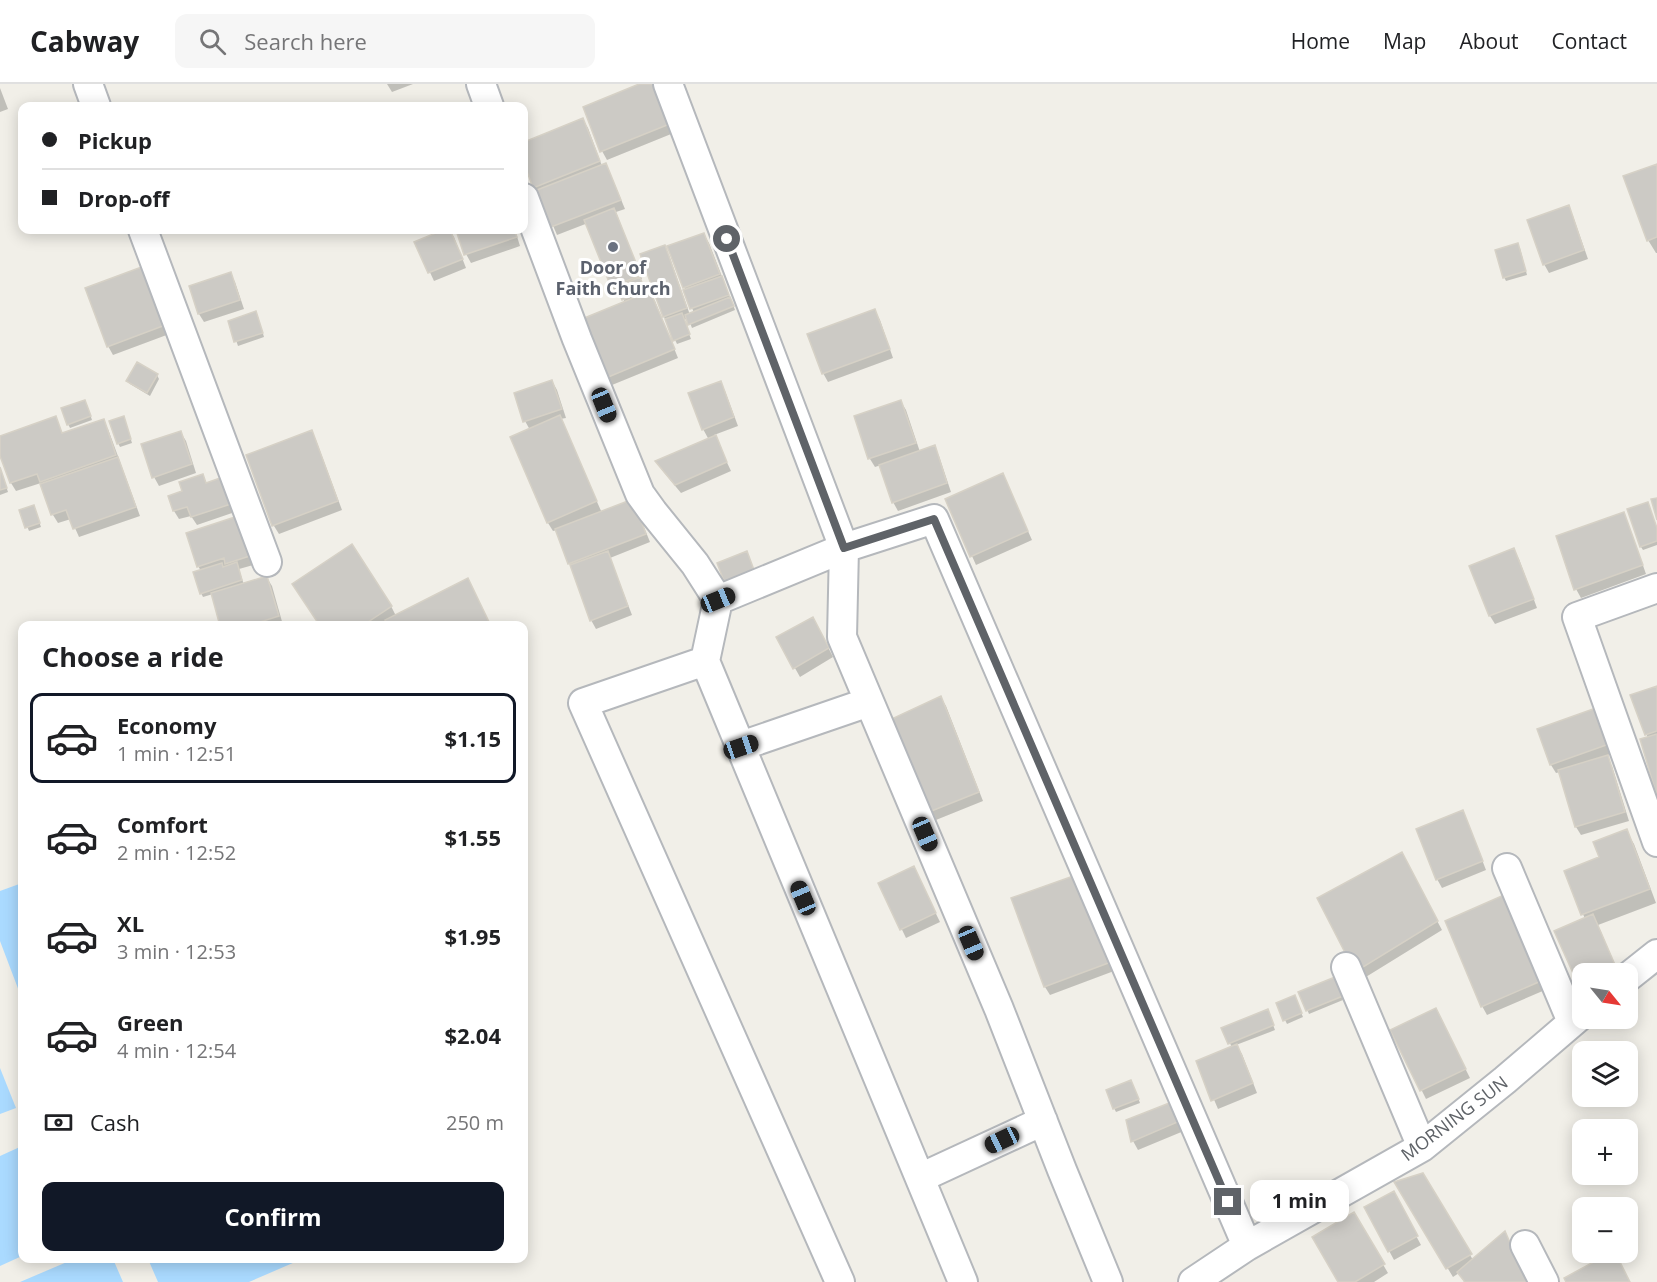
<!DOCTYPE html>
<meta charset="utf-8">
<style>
:root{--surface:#fff;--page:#f6f6f6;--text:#202124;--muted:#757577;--line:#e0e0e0;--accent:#111827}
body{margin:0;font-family:"Open Sans",sans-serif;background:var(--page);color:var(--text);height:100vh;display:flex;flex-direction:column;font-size:22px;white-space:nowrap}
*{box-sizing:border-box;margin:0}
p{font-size:20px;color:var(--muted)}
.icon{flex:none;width:33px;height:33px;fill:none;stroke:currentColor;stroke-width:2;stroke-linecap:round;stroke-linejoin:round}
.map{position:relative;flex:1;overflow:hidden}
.sheet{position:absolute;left:18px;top:537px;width:510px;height:642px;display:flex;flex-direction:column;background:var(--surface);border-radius:12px;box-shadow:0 3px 15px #0003}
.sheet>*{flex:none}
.banner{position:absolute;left:18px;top:18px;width:510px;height:132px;border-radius:12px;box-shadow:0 3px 15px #0003;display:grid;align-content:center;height:132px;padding:0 24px;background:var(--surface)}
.needle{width:39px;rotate:120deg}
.tools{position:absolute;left:1572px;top:879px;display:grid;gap:12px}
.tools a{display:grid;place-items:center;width:66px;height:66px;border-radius:12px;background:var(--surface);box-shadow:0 3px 15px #0003;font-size:30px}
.end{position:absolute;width:27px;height:27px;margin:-14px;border:8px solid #5f6368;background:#fff;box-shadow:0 0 0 3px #fff}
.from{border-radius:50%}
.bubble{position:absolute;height:42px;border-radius:12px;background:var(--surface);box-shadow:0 3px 15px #0003;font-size:20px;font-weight:700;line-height:42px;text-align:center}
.car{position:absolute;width:18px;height:36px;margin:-18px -9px;border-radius:8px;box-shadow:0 0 4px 2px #0007;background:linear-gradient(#222 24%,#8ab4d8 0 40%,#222 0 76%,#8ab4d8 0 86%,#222 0)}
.banner b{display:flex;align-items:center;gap:21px;height:57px;font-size:22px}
.banner b+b{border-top:2px solid var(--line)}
.banner i{width:15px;height:15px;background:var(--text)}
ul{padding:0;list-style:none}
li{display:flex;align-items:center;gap:18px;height:90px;margin:0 12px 9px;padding:0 12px;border:3px solid transparent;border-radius:12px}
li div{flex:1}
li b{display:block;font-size:22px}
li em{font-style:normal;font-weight:700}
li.current{border-color:var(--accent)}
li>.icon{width:54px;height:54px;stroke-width:1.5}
h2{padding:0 24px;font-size:27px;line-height:72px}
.pay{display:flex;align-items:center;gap:15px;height:66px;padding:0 24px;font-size:22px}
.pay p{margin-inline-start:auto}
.cta{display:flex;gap:12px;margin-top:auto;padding:12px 24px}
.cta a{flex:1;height:69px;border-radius:12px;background:var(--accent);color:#fff;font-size:24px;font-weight:700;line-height:69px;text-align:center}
header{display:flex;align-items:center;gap:36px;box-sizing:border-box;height:84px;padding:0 30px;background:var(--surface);border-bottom:2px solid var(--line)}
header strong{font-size:28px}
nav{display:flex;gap:33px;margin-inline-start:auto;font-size:21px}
.search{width:420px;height:54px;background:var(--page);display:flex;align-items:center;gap:15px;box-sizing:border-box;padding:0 21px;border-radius:12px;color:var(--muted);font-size:22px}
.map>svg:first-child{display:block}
.water{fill:#aadaff}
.shadow{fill:#0003}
.building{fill:#cccac5;stroke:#d6d1c6;stroke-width:1.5}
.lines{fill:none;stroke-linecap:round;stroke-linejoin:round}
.minor-casing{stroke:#b5b8bc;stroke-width:32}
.minor{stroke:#fff;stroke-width:28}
.route{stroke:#5f6368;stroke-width:8}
.worship-dot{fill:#6b7280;stroke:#fff;stroke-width:2}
.labels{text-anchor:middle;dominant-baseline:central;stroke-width:6;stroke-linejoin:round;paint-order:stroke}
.worship-label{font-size:18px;font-weight:bold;fill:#5b616d;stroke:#fff}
.street-label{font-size:18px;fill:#5f6368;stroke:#fff}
</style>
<header>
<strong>Cabway</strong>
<div class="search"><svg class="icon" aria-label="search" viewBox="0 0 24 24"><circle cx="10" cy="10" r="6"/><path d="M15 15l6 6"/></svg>Search here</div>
<nav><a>Home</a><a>Map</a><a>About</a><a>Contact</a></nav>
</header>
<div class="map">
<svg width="1657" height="1198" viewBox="0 0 1657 1198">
<rect width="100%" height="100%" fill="#f1efe8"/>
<path class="water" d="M22,799v116l-22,-58v-50z
M0,984l16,40 -16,6z
M22,1062v110l-22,10v-110z
M74,1175h39l10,23h-103z
M148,1175h154l-53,23h-91z"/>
<path class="shadow" d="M387,0h26l-21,8z
M643,0l38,46 -74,30 -5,-9 -17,-44z
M0,4l8,21 -8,3z
M583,36l5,8 14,38 8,7 15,36 -9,3 26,67 -3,1 7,14 4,-1 5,8 23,57 -66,27 -5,-8 18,-74 -6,-15 -5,2 -2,-4 -24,-63 -31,12 -17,-40h-1l-5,-8 -10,-28v-16z
M1657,81v88h-1l-8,-13z
M1568,123l5,9 15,43 -39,14 -5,-9z
M447,146h2l5,7 12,31 -32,13 -18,-39z
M458,146h57l5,16 -49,17 -5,-9z
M704,151l5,8 26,67 -43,18 -4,-10 -4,2 7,19 -14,5 -13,-27v-70l5,8 21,60 4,-2 -25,-66z
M1520,164l7,27 -21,6 -2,-4z
M147,183l25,66 -59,22 -5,-9z
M230,189l5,9 9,27 -40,13 -5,-8 -8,-27z
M875,227l5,9 13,38 -65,24 -5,-9z
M258,233l6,20 -26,9 -8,-24z
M157,291l2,4 -9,17 -20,-12 -2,-3z
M552,297l5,9 9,28 -6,1 42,94 35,-3 13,32 -40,16 22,57 -36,14 -5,-9 -34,-90 -4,1 -5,-8 -36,-85 18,-8 -5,-9z
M720,299l5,8 13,35 -24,9 17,36 -50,22 -19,-23 -5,-8 52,-22 -6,-11z
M901,318l5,8 14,42 14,-5 5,9 12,36 -53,19 -5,-9 -12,-37 -6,2 -5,-8 -14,-42z
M87,321l5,15 -22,8 -2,-4z
M55,334l8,17 40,-14 5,8 32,87 -61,21 -8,-18 -13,4 -5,-8 -12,-32 -25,8 -5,-8 -11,-32v-14z
M125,337l7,22 -12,4 -2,-4z
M311,348l5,8 26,70 -63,24 -5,-8 -26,-70z
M181,349l5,8 10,32 -37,13 -5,-9z
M0,384l8,24 -8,3z
M203,392l4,8 15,-5 13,33 -38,13 -6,-9 -12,3 -5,-8 -4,-15 14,-4z
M1007,400l25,56 -56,25 -29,-65z
M35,426l6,17 -12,4 -8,-20z
M1623,430l5,9 18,51 -65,24 -5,-9z
M240,433l17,47 -18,5 5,16 23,-7 5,8 11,39 -61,1 -9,-32 -10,3 -2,-4v-22l-3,-5z
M1657,445v16l-14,5 -2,-3z
M1514,466l5,9 18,49 -42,16 -5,-8 -19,-49z
M391,522l5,10 -16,10h-59z
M818,543l15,30 -33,20 -22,-39z
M1657,603v104l-9,-53 -16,-42z
M941,614l5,8 37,95 -52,21 -5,-8z
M1596,626l17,43 -7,3 6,10 17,55 -48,14 -5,-8 -16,-55 -4,1 -5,-8z
M1467,737l19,49 -44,18 -5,-9z
M1626,747l8,13 22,59 -58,22 21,49h-37v17l-26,-59 29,-13 -19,-47 35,-14z
M1406,779l36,67 -81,50 -5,-9z
M1078,792l36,95 -64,24 -5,-8 -32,-88z
M918,793l22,45 -34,16 -26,-54z
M1504,813l41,93 -58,25 -5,-9z
M1336,898l7,18 -34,14 -9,-22z
M1296,917l7,16 -16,7 -2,-4z
M1269,930l6,16 -39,15 6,9 15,39 -39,16 -20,-47 34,-14 -2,-5z
M1440,934l30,60 -44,21 -34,-68z
M1133,1001l7,18 -24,9 -2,-4z
M1177,1018l14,26 -53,22 -5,-9z
M1423,1091l50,85 36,-19 18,41h-63l-5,-9 -6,4 -57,-94z
M1393,1109l28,52 -27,15 -28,-52z
M1353,1130l35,59 -14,9h-34z"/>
<path class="building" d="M639,0h24l14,37 -77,31 -17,-45z
M583,34l17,43 -67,27 -9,-25v-21z
M606,79l15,37 -70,27 -14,-37z
M1657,80v73l-10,4 -24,-65z
M1569,121l15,45 -41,15 -16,-45z
M614,124l27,67 -30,12 -27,-67z
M443,146h7l13,29 -35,14 -14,-31z
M456,146h58l3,7 -53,18z
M704,149l16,41 -37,14 -16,-42z
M1518,159l8,28 -23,7 -8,-28z
M665,161l22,63 -24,9 -23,-63z
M147,181l21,59 -61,23 -22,-59z
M231,188l9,28 -42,14 -9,-28z
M722,192l7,19 -39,14 -7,-19z
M640,193l5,14 -23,9 -5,-13z
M650,207l25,58 -69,29 -24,-59z
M730,213l4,9 -46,19 -3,-10z
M875,225l15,40 -68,25 -15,-40z
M256,227l7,22 -29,9 -6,-21z
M682,229l8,21 -17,7 -8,-22z
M137,278l21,12 -11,19 -21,-12z
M552,296l10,29 -39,13 -9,-29z
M721,297l13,36 -32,13 -14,-37z
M85,316l6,16 -24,9 -6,-17z
M901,316l15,43 -48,16 -14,-43z
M560,331l37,86 -50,22 -37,-86z
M56,332l6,17 42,-14 12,36 -76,27 -3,-8 -27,9 -10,-27v-20z
M124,332l7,23 -14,5 -8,-23z
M312,346l26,71 -66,25 -26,-71z
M181,347l11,33 -40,14 -11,-34z
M716,351l11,27 -52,23 -20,-24z
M935,361l12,38 -55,20 -13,-38z
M118,373l18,50 -63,22 -7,-19 -15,5 -11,-31z
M0,383l7,21 -7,2z
M1003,389l25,58 -58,26 -25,-58z
M203,390l3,9 17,-6 8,27 -40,13 -4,-10 -14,4 -5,-15 14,-5 -3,-9z
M1657,414v22l-6,-21z
M633,415l13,35 -78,30 -13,-35z
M1648,418l9,26v13l-17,6 -13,-38z
M34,421l6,18 -15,5 -6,-18z
M1624,428l19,53 -69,25 -18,-54z
M241,431l12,40 -28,9 -1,-6 -27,9 -11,-34z
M352,460l40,62 -30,20h-42l-28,-42z
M1514,464l20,51 -45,17 -20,-50z
M608,467l20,55 -38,15 -20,-56z
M747,467l10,27 -30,11 -10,-26z
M237,478l5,18 -42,14 -7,-22 29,-9 1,4z
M267,492l12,40 -31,10h-28l-9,-33z
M468,494l23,48h-103l-3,-6z
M813,533l16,31 -36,21 -17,-32z
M1657,602v45l-12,4 -15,-40z
M941,612l38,96 -55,22 -39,-92z
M1596,624l13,36 -59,21 -13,-36z
M1657,650v63l-17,-58z
M1608,671l17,57 -50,15 -17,-57z
M1463,726l20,51 -47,19 -20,-51z
M1627,745l23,60 -69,26 -17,-44 35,-14 -6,-15z
M1402,768l36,69 -83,51 -38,-74z
M914,782l22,47 -36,17 -22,-47z
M1079,790l32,88 -67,25 -33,-89z
M1504,811l37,86 -60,26 -36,-86z
M1593,830l26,60h-37v17h-1l-27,-60z
M1335,893l8,19 -37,15 -8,-19z
M1295,911l7,18 -19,8 -7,-18z
M1436,924l30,61 -46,22 -30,-61z
M1268,925l6,16 -46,19 -7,-16z
M1237,960l16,39 -42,18 -15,-40z
M1131,996l8,19 -26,10 -7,-19z
M1177,1016l10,18 -56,24 -5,-22z
M1423,1089l49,81 -26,15 -52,-87z
M1394,1107l24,45 -30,16 -24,-45z
M1354,1128l31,52 -30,18h-17l-26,-45z
M1505,1147l22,51h-62l-8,-10z
M1612,1168h3l15,30h-64l-2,-4z"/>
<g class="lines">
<g class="minor-casing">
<path id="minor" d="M88,0l8,22
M481,0l8,22
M668,0l176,464 -2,89 157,372 63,161 46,112
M524,114l53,141 63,155 13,18 42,52 23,36
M143,146l124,332
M1657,504l-80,29 80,225
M705,577l-122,42 257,579
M741,662l128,-44
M1507,784l65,154
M1346,883l76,180
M1628,893l29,-23
M920,1094l123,-57
M1525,1161l19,37
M963,1198l-258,-621 13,-61 126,-52 90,-29 313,727
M1193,1198l54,-36 175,-99 83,-67 77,-66"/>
</g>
<use href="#minor" class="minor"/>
</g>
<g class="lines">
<path class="route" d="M727,155l117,309 90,-29 294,683"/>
</g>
<circle class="worship-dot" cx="613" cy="163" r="6"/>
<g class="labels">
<g class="worship-label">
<text x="613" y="183">Door of<tspan x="613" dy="21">Faith Church</tspan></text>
</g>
<g class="street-label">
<text transform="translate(1454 1034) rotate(-37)">MORNING SUN</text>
</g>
</g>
</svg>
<div class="tools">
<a><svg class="needle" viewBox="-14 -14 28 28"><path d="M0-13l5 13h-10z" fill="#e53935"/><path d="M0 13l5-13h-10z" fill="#757577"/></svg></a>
<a><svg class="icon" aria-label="layers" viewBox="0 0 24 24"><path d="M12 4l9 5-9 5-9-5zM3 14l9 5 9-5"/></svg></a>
<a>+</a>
<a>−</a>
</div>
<i class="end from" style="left:727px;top:155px"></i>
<i class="end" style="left:1228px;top:1118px"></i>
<div class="bubble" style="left:1250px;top:1096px;width:99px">1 min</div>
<i class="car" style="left:604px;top:321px;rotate:158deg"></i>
<i class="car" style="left:718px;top:516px;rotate:68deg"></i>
<i class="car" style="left:741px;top:663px;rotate:71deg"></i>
<i class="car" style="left:925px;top:750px;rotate:157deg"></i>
<i class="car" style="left:803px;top:814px;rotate:337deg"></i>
<i class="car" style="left:971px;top:859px;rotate:157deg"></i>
<i class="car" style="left:1002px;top:1056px;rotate:245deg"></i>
<div class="banner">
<b><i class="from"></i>Pickup</b>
<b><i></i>Drop-off</b>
</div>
<section class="sheet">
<h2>Choose a ride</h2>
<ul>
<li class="current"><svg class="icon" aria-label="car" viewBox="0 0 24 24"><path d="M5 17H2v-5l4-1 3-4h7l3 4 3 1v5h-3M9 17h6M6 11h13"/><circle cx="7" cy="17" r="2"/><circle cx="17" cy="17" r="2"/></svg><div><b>Economy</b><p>1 min · 12:51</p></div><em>$1.15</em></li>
<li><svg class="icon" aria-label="car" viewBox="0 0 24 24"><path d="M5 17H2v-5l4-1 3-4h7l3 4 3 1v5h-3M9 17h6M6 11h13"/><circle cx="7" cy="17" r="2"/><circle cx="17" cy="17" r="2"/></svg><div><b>Comfort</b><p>2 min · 12:52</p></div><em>$1.55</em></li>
<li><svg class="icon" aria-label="car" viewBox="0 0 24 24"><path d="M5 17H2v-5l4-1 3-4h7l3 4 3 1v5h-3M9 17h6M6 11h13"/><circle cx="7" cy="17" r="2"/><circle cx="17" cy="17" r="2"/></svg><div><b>XL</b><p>3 min · 12:53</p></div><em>$1.95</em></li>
<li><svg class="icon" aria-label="car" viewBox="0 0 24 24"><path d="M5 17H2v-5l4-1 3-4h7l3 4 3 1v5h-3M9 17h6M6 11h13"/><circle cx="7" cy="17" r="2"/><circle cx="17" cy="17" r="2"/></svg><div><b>Green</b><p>4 min · 12:54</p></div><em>$2.04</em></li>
</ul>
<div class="pay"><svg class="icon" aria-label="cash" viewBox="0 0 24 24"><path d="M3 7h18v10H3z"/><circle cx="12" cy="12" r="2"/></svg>Cash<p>250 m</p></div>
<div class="cta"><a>Confirm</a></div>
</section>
</div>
